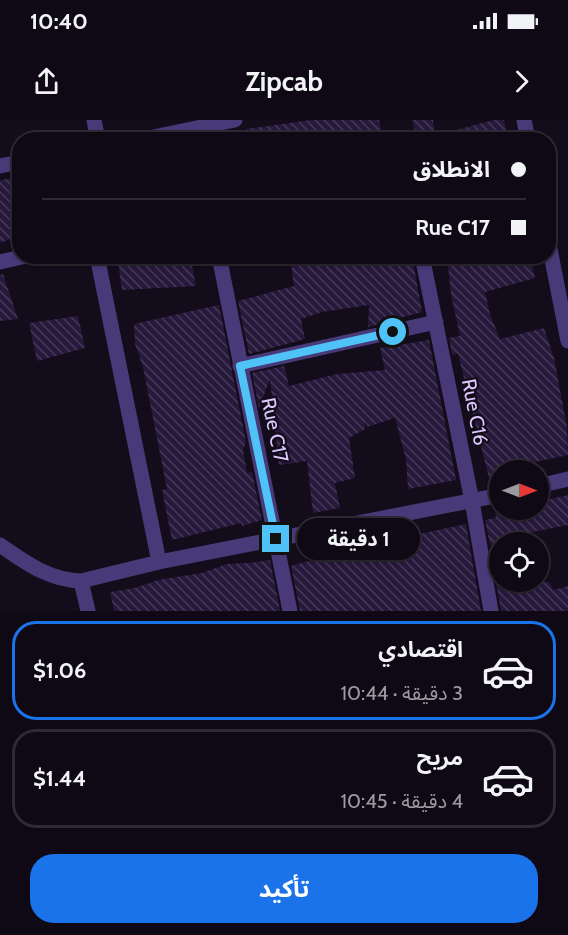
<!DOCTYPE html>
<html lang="ar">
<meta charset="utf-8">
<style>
:root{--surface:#0e0914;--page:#17121d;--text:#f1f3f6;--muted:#9b9aa0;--line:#2e2a34;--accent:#1a73e8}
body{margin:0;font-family:Cabin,"Noto Sans Arabic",sans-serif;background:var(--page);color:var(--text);direction:rtl;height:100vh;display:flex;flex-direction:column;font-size:22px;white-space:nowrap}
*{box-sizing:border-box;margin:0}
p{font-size:20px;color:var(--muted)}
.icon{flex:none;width:33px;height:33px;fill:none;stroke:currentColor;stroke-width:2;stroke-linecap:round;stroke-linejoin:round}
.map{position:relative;height:491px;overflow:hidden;direction:ltr}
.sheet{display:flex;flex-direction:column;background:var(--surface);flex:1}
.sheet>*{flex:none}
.hud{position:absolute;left:12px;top:12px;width:544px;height:132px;border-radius:24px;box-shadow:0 2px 4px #0004,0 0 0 2px var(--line);direction:rtl;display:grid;align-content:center;height:132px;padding:0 30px;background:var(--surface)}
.needle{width:39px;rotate:90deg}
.buttons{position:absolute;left:489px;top:340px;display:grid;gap:12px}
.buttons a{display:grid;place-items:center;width:60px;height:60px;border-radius:50%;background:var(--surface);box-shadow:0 2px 4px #0004,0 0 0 2px var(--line);font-size:30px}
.end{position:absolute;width:27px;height:27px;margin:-14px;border:8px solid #4fc3f7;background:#111;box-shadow:0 0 0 3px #111}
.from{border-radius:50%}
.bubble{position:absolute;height:42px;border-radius:21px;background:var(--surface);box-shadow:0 2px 4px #0004,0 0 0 2px var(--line);font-size:20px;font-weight:700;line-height:42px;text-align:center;direction:rtl}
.hud b{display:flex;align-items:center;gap:21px;height:57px;font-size:22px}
.hud b+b{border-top:2px solid var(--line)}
.hud i{width:15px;height:15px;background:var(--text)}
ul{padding:10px 0 0;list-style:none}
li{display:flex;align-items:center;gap:18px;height:99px;margin:0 12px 9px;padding:0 18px;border:3px solid var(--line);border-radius:24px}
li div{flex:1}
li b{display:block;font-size:22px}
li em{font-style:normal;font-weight:700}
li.on{border-color:var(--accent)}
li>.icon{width:54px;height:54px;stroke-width:1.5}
.action{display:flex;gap:12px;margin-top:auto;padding:12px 30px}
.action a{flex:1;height:69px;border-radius:24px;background:var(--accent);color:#fff;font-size:24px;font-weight:700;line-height:69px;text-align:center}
.status{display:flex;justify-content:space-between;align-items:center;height:42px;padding:0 30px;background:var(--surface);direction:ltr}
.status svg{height:16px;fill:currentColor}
header{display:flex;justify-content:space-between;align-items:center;height:78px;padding:0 30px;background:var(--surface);font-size:27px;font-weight:700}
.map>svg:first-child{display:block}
.building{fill:url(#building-back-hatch)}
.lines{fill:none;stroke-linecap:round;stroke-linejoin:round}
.minor{stroke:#483978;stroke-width:15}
.tertiary{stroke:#483978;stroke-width:15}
.route{stroke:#4fc3f7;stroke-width:8}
.labels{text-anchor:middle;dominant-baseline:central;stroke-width:4.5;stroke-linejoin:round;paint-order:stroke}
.street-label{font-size:20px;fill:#d9c9fd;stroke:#120c1b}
</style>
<div class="status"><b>10:40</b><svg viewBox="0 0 49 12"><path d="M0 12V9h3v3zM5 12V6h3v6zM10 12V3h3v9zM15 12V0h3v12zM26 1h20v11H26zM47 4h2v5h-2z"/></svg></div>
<header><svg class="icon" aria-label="forward" viewBox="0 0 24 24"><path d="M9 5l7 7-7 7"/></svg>Zipcab<svg class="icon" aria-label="share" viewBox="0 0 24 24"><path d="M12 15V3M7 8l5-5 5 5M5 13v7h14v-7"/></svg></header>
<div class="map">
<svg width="568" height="491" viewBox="0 0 568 491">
<defs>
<pattern id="building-back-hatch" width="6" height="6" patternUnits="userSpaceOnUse" patternTransform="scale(1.5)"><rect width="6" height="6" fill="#27193b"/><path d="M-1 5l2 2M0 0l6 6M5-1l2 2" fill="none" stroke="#463958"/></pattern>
</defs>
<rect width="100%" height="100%" fill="#120c1b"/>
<path class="building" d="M311,0h68l4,20h-137v-11z
M412,0h21l3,20h-19z
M494,0h10l4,20h-66l-1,-6z
M20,57v58l-20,8v-63z
M117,136h73l6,30 -74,4z
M290,136h122l10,56 -54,15 1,-22 -47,7 -21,7 4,20 -56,15 -11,-53 56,-15z
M447,136h83l5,22 -50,14 5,22 10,25 44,-11 10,30 13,69 1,28 -43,9 -18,7h-7v3l-11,4 -31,-124 -6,1 -3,-17 11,-2 -9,-42z
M3,154l15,45 -18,2v-46z
M219,185l27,137 -3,8 4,23 5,-1 10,48 -20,6 -1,-3 -69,17 -10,-50 5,-1 -24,-122 -8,-23 -1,-20z
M78,196l7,32 -48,13 -8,-38z
M429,220l27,140 -48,9 -2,-30 -11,-41 -28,9 -1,-6 -1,8 -16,9 6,40 -20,5 5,25 -27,5 -6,-52 -28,4 -9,-86 -11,29 -7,-35 32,-7 5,20 48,-12 48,-4 -5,-22z
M568,375v30l-31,6 -47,14 -5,-25 11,-2 -1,-8h43v-8z
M466,404l15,87h-181l-9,-45 21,-6 1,-10 10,2 35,-10v11l35,-13 -1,-7 22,-2 1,4z
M270,440l10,51h-166l-4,-19 25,-4 23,-8 44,-7 25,-9 22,-1z
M496,462h53l4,8 15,-4v25h-67z"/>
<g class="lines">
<path class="minor" d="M94,0l4,20
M139,20l96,-20
M0,46l20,-4
M97,136l62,306
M219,136l71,355
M422,136l50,245 19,110
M0,142l26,-6
M240,246l196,-44
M538,366l30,-7
M0,425c26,18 49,35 81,36l7,30
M81,461l78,-19 341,-67"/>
<path class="tertiary" d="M524,0l4,20
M549,124l19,97"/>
</g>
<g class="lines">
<path class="route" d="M276,419l-36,-173 153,-34"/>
</g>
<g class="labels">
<g class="street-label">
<text transform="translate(475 292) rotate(79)">Rue C16</text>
<text transform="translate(275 310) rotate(78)">Rue C17</text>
</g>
</g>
</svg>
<div class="buttons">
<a><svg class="needle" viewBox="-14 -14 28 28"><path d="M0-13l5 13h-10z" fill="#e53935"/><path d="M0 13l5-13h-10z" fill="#9b9aa0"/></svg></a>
<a><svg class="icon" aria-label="locate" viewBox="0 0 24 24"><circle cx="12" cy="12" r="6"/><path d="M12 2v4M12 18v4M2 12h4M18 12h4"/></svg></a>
</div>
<i class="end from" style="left:393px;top:212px"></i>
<i class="end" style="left:276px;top:419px"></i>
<div class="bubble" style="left:297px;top:398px;width:123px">1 دقيقة</div>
<div class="hud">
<b><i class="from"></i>الانطلاق</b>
<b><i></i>Rue C17</b>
</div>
</div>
<section class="sheet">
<ul>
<li class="on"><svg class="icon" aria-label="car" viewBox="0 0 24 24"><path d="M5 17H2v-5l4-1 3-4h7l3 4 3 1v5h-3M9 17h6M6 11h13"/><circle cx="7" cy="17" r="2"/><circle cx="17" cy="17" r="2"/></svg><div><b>اقتصادي</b><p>3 دقيقة · 10:44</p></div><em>$1.06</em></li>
<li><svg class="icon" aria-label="car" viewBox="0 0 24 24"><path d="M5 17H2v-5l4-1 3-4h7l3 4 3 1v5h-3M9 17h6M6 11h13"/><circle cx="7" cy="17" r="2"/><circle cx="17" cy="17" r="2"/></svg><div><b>مريح</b><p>4 دقيقة · 10:45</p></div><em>$1.44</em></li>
</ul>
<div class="action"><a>تأكيد</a></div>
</section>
